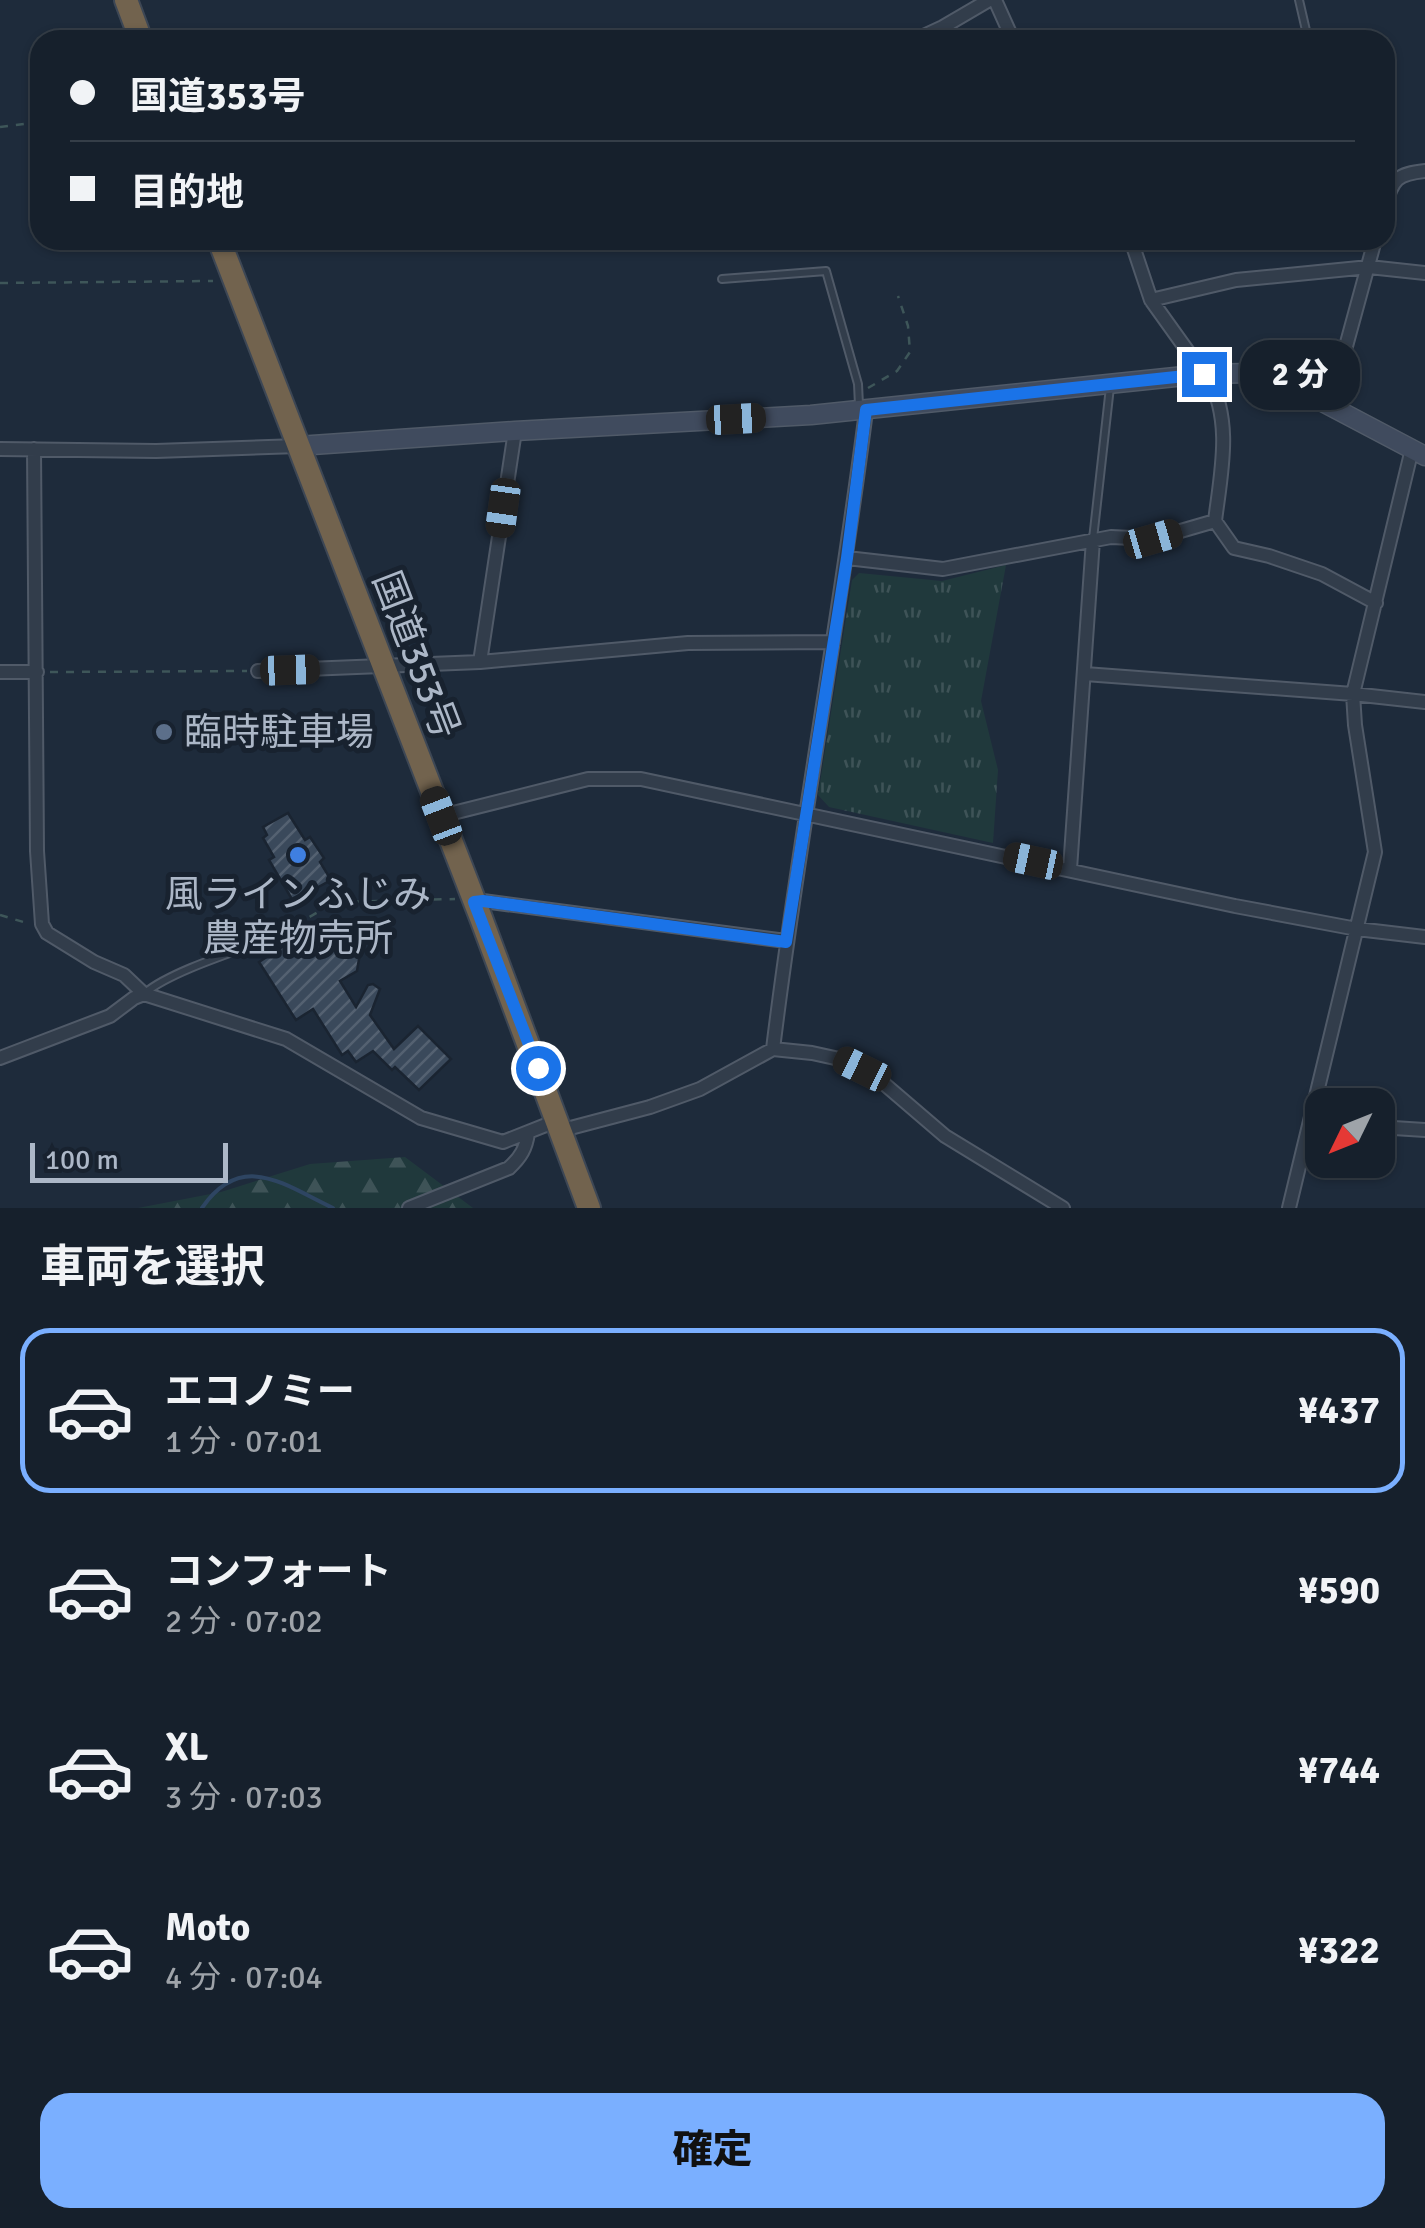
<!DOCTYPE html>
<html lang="ja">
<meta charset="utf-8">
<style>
:root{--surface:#16202c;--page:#232d38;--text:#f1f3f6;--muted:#9ea3a9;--line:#353e48;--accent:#7aafff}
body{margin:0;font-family:Signika,"Noto Sans JP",sans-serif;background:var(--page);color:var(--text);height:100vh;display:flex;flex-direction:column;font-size:38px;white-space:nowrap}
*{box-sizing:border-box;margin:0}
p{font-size:32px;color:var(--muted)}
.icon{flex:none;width:55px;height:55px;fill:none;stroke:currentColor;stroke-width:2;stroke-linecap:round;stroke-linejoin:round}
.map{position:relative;height:1208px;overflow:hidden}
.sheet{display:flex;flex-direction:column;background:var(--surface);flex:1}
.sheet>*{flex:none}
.banner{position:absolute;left:30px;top:30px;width:1365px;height:220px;border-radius:30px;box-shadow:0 2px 8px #0004,0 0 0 2px var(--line);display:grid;align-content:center;height:220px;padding:0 40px;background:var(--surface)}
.needle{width:65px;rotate:227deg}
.controls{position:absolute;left:1305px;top:1088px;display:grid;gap:20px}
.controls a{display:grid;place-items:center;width:90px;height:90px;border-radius:20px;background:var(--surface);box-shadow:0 2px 8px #0004,0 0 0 2px var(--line);font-size:50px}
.scale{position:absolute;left:30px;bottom:25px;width:198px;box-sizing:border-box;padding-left:10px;border:5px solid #acb7c7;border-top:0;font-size:28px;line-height:35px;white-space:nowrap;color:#acb7c7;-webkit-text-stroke:8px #18222f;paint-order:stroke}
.end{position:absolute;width:45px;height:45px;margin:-22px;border:12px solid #1a73e8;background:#fff;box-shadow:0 0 0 5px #fff}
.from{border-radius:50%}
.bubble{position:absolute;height:70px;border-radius:30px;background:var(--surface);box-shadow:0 2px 8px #0004,0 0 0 2px var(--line);font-size:32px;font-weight:800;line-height:70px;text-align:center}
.car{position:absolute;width:30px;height:60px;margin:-30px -15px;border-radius:12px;box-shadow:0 0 8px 2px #0007;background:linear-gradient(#222 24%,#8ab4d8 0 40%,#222 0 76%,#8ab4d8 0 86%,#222 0)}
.banner b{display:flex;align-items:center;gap:35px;height:95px;font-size:38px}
.banner b+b{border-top:2px solid var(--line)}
.banner i{width:25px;height:25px;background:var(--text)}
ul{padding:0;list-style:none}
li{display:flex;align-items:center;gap:30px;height:165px;margin:0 20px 15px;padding:0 20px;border:5px solid transparent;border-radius:30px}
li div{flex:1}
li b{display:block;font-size:38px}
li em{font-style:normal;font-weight:800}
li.selected{border-color:var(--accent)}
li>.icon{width:90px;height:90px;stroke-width:1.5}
h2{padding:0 40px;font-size:45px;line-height:120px}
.action{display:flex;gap:20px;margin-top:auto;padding:20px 40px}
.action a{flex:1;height:115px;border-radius:30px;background:var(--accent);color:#111;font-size:40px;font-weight:800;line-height:115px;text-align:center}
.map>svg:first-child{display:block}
.forest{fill:url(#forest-firs)}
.park{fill:url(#park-tufts)}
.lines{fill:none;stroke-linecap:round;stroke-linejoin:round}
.stream{stroke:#2e4562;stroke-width:4}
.building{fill:url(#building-hatch);stroke:#1a2431;stroke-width:2.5}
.lane-casing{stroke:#505a68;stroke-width:10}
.street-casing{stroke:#505a68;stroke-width:16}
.secondary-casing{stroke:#505a68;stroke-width:21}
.highway-casing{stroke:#3d4755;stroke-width:26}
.path{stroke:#3e5659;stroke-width:2.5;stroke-dasharray:8 8;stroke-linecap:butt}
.lane{stroke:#323d4b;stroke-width:6}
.street{stroke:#323d4b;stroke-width:12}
.secondary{stroke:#404b5e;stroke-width:18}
.highway{stroke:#72634e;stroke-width:22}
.route{stroke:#1a73e8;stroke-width:12}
.service-dot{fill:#5c6f8a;stroke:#18222f;stroke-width:4}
.shop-dot{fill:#3f7fe0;stroke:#18222f;stroke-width:4}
.labels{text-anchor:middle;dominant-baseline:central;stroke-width:10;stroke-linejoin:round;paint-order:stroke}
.street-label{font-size:38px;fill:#acb7c7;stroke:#18222f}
.poi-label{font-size:38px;fill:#acb7c7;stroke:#18222f;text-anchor:start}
</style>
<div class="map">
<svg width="1425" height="1208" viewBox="0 0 1425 1208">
<defs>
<pattern id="forest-firs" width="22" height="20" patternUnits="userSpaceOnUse" patternTransform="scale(2.5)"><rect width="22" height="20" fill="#20393c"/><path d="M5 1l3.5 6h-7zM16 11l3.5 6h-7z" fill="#3e5357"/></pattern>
<pattern id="park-tufts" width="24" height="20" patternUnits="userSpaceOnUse" patternTransform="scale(2.5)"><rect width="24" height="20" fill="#20393c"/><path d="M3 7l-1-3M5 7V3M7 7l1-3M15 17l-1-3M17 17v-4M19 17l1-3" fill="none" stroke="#3e5357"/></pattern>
<pattern id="building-hatch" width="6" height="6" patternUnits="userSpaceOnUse" patternTransform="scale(2.5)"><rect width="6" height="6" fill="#3a495b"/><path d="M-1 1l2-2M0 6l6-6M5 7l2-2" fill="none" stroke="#546171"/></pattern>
</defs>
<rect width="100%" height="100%" fill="#1e2b3b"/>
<path class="forest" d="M405,1157l68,51h-335l83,-16 89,-28z"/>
<path class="park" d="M1006,565l-25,136 17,69 -5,73 -164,-36 -11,-12 34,-215 7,-7 83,8z"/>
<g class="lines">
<path class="stream" d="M202,1208c40,-58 82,-23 131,0"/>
</g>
<path class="building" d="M288,813l17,27 5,-3 14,21 -4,4 11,18 -38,21 -24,-41 5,-3 -11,-19 4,-3 -4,-8z
M318,920l6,9 38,12 -5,30 -17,10 16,26 12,-22 5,-1 7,5 -10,26 24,34 24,-23 33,33 -32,31 -24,-23 -3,3 -19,-19 -17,11 -8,-11 -6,4 -29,-46 -17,11 -37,-58 40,-26 -1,-2z"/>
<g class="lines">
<g class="lane-casing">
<path id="lane" d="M1299,0l9,39
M722,279l104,-8 32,113 1,21
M1093,539l17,-152
M145,993c26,-22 95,-43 129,-56"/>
</g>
<g class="street-casing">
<path id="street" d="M995,0l18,40
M915,40l28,-13 46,-27
M1385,205c8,-26 12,-31 40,-34
M1131,240l20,60 53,74 4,2c25,46 13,96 7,145l19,27 35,8 53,18 54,29
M1151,300l85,-20 133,-13 56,6
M1330,405l45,-165
M0,449l156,2 142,-5
M34,449l3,402 5,73 5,9 47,29 30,13 20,19 142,45 135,79 82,24 53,-21
M847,558l96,11 168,-32 42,2 62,-18
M480,662l35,-231
M258,671l222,-9 208,-19 145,-1
M0,672h37
M1085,674l268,20 72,8
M441,816l147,-37h53l594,127 122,23 68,8
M1070,869l23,-329
M474,902l9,-1 303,40
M773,1049c26,-213 66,-425 93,-638
M0,1058l110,-42 24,-18 10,-4
M1378,1127l47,3
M559,1131l91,-24 50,-18 73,-40 39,4 32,7 19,9 19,13 63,54 118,72
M409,1208l100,-40c12,-11 17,-20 19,-35
M1289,1208l86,-356 -20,-127 -2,-31 59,-245"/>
</g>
<g class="secondary-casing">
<path id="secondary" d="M298,446l217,-15 296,-16 393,-41 49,-1 24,5 148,78"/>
</g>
<g class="highway-casing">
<path id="highway" d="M126,0l15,40
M219,240l262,678 108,290"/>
</g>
<path class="path" d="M0,127l40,-5
M0,283l213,-2
M868,388l29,-17 13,-19 -2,-26 -10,-30
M50,672l197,-1
M0,915l30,9
M282,933l53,-31 120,-3"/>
<use href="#lane" class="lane"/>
<use href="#street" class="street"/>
<use href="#secondary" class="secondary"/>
<use href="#highway" class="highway"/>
</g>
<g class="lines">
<path class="route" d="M538,1068l-64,-166 9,-1 303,41 61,-384 19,-148 338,-36"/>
</g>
<circle class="service-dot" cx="164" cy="732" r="10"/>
<circle class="shop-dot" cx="298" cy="855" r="10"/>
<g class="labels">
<g class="street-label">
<text transform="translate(416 655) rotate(69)">国道353号</text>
</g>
<g class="poi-label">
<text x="184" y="732">臨時駐車場</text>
<text x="298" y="894" text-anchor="middle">風ラインふじみ<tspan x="298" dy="44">農産物売所</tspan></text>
</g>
</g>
</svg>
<div class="controls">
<a><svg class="needle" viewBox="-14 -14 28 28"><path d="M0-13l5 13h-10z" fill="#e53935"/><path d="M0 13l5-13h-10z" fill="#9ea3a9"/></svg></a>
</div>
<div class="scale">100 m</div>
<i class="end from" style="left:538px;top:1068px"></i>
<i class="end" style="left:1204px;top:374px"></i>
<div class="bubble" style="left:1240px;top:340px;width:120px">2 分</div>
<i class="car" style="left:736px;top:419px;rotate:87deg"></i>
<i class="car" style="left:503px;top:508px;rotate:188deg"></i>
<i class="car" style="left:1153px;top:539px;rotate:74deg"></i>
<i class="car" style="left:290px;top:670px;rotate:88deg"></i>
<i class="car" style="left:441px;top:816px;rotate:339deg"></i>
<i class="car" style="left:1033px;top:861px;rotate:282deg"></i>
<i class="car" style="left:862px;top:1069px;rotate:296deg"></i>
<div class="banner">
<b><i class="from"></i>国道353号</b>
<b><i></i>目的地</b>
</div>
</div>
<section class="sheet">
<h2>車両を選択</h2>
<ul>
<li class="selected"><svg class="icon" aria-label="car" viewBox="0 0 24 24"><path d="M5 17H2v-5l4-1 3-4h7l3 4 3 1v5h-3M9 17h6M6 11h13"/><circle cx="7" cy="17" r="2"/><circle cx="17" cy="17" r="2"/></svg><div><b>エコノミー</b><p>1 分 · 07:01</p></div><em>¥437</em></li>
<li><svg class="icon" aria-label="car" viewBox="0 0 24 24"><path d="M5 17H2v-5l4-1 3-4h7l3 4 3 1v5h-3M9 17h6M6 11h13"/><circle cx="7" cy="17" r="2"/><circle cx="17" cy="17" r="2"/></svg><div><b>コンフォート</b><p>2 分 · 07:02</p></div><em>¥590</em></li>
<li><svg class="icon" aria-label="car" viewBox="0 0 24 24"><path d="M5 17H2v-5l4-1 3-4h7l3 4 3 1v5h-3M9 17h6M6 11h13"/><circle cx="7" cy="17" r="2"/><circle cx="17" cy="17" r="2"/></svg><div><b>XL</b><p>3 分 · 07:03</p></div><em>¥744</em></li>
<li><svg class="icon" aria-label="car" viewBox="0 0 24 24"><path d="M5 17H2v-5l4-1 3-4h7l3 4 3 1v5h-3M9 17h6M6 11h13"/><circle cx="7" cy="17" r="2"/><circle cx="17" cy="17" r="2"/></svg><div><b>Moto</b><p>4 分 · 07:04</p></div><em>¥322</em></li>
</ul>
<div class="action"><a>確定</a></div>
</section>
